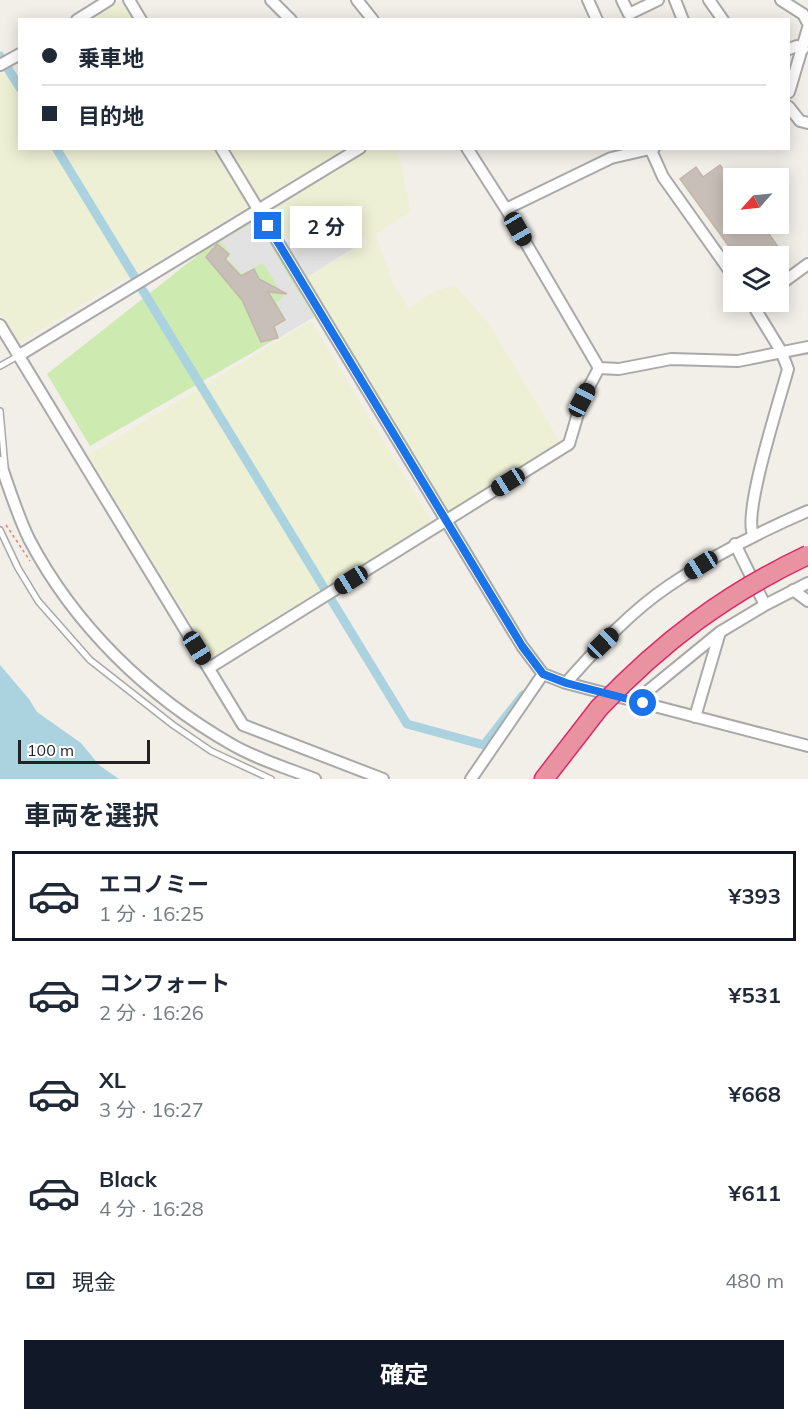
<!DOCTYPE html>
<html lang="ja">
<meta charset="utf-8">
<style>
:root{--surface:#fff;--page:#f6f6f7;--text:#1f2937;--muted:#747a83;--line:#e0e1e3;--accent:#111827}
body{margin:0;font-family:Mulish,"Noto Sans JP",sans-serif;background:var(--page);color:var(--text);height:100vh;display:flex;flex-direction:column;font-size:22px;white-space:nowrap}
*{box-sizing:border-box;margin:0}
p{font-size:20px;color:var(--muted)}
.icon{flex:none;width:33px;height:33px;fill:none;stroke:currentColor;stroke-width:2;stroke-linecap:round;stroke-linejoin:round}
.map{position:relative;height:779px;overflow:hidden}
.panel{display:flex;flex-direction:column;background:var(--surface);flex:1}
.panel>*{flex:none}
.hud{position:absolute;left:18px;top:18px;width:772px;height:132px;border-radius:0px;box-shadow:0 3px 15px #0003;display:grid;align-content:center;height:132px;padding:0 24px;background:var(--surface)}
.needle{width:39px;rotate:243deg}
.buttons{position:absolute;left:723px;top:168px;display:grid;gap:12px}
.buttons a{display:grid;place-items:center;width:66px;height:66px;border-radius:0px;background:var(--surface);box-shadow:0 3px 15px #0003;font-size:30px}
.scale{position:absolute;left:18px;bottom:15px;width:132px;box-sizing:border-box;padding-left:6px;border:3px solid #222;border-top:0;font-size:16px;line-height:21px;white-space:nowrap;color:#222;-webkit-text-stroke:4px #fff;paint-order:stroke}
.end{position:absolute;width:27px;height:27px;margin:-14px;border:8px solid #1a73e8;background:#fff;box-shadow:0 0 0 3px #fff}
.from{border-radius:50%}
.bubble{position:absolute;height:42px;border-radius:0px;background:var(--surface);box-shadow:0 3px 15px #0003;font-size:20px;font-weight:700;line-height:42px;text-align:center}
.car{position:absolute;width:18px;height:36px;margin:-18px -9px;border-radius:8px;box-shadow:0 0 4px 2px #0007;background:linear-gradient(#222 24%,#8ab4d8 0 40%,#222 0 76%,#8ab4d8 0 86%,#222 0)}
.hud b{display:flex;align-items:center;gap:21px;height:57px;font-size:22px}
.hud b+b{border-top:2px solid var(--line)}
.hud i{width:15px;height:15px;background:var(--text)}
ul{padding:0;list-style:none}
li{display:flex;align-items:center;gap:18px;height:90px;margin:0 12px 9px;padding:0 12px;border:3px solid transparent;border-radius:0px}
li div{flex:1}
li b{display:block;font-size:22px}
li em{font-style:normal;font-weight:700}
li.on{border-color:var(--accent)}
li>.icon{width:54px;height:54px;stroke-width:1.5}
h2{padding:0 24px;font-size:27px;line-height:72px}
.pay{display:flex;align-items:center;gap:15px;height:66px;padding:0 24px;font-size:22px}
.pay p{margin-inline-start:auto}
.cta{display:flex;gap:12px;margin-top:auto;padding:12px 24px}
.cta a{flex:1;height:69px;border-radius:0px;background:var(--accent);color:#fff;font-size:24px;font-weight:700;line-height:69px;text-align:center}
.map>svg:first-child{display:block}
.farmland{fill:#eef0d5}
.grass{fill:#cdebb0}
.parking{fill:#e2e2e2}
.water{fill:#aad3df}
.lines{fill:none;stroke-linecap:round;stroke-linejoin:round}
.canal{stroke:#aad3df;stroke-width:9}
.building{fill:#c7bfb8;stroke:#c4b6ab;stroke-width:1.5}
.lane-casing{stroke:#a9a9a9;stroke-width:8}
.street-casing{stroke:#a9a9a9;stroke-width:14}
.highway-casing{stroke:#dc2a67;stroke-width:21}
.path{stroke:#fa8072;stroke-width:1.5;stroke-dasharray:3 3;stroke-linecap:butt}
.lane{stroke:#fff;stroke-width:5}
.street{stroke:#fff;stroke-width:10}
.highway{stroke:#e892a2;stroke-width:18}
.highway-bridge-casing{stroke:#dc2a67;stroke-width:21;stroke-linecap:butt}
.highway-bridge{stroke:#e892a2;stroke-width:18}
.route{stroke:#1a73e8;stroke-width:8}
</style>
<div class="map">
<svg width="808" height="779" viewBox="0 0 808 779">
<rect width="100%" height="100%" fill="#f2efe9"/>
<path class="farmland" d="M120,2l3,4 3,-2 9,16h-44z
M0,73l6,1 13,22 1,52 32,1 77,127 -110,67 -19,-29z
M61,149h154l28,46 4,12 -110,67z
M228,149h120l-86,50 -4,-1z
M368,149h29l6,25 8,37 -35,23 20,58 3,-1 9,17 27,-17 20,-6 34,39 70,116 -2,7 -104,66h-5l-141,-236 60,-35 -21,-37 -58,35 -18,-32z
M311,321l119,197v5l-219,134 -123,-202z"/>
<path class="grass" d="M253,219l5,2 56,96 -224,129 -43,-72 160,-126z"/>
<path class="parking" d="M342,209l20,34 -55,34 -20,-34z
M256,221l57,96 -34,21 -4,-11 11,-7 -10,-18 8,-5 -21,-34 -21,11 -15,-15 4,-5 -11,-13z"/>
<path class="water" d="M0,665l29,34 8,13 44,31 18,22 20,14h-119z"/>
<g class="lines">
<path class="canal" d="M0,56l20,32
M56,148l351,576 77,21 39,-50"/>
</g>
<path class="building" d="M720,165l14,19v40h28l24,34 -8,6v-8h-42l-56,-77 16,-12 7,10z
M217,244l12,10 -4,5 16,17 13,-7 5,10 28,15 -19,-2 17,28 -11,6 4,12 -17,4 -19,-42 -36,-43z"/>
<g class="lines">
<g class="lane-casing">
<path id="lane" d="M0,366l18,-10
M0,411l5,56
M0,530l18,38 20,33 52,59 83,65 38,26 60,28"/>
</g>
<g class="street-casing">
<path id="street" d="M129,0l12,20
M271,0l20,20
M357,0l16,20
M588,0l9,20
M622,0l7,14 29,-14
M675,0l8,20
M709,0l14,20
M781,0l22,14 5,9
M77,20l32,-20
M789,49l8,-3 6,3
M0,65l20,-11
M789,92l19,-64
M789,107l11,14 8,2
M221,148l301,498 21,28 23,9 242,63
M467,148l39,61 93,159
M650,148l13,29 71,100
M506,209l105,-51 43,-10
M778,286l30,-22
M751,302l30,49 7,18c-8,30 -45,143 -35,165
M0,325l243,400 140,54
M18,356l342,-208
M599,368l20,1 52,-10 67,2 70,-14
M0,462c9,26 17,52 29,77 45,86 118,157 202,205 25,15 56,24 84,35
M735,544l30,61
M793,590l15,11
M209,668l360,-224 13,-44 17,-32
M566,683c31,-35 65,-72 104,-98 44,-30 89,-53 138,-74
M643,703l6,-13 71,-58 45,-27 43,-22
M695,717l25,-85
M471,779l72,-105"/>
</g>
<g class="highway-casing">
<path id="highway" d="M544,779l55,-71"/>
</g>
<path class="path" d="M6,525l24,36"/>
<use href="#lane" class="lane"/>
<use href="#street" class="street"/>
<use href="#highway" class="highway"/>
<g class="highway-bridge-casing">
<path id="highway-bridge" d="M599,708c63,-66 126,-114 209,-153"/>
</g>
<use href="#highway-bridge" class="highway-bridge"/>
</g>
<g class="lines">
<path class="route" d="M268,226l254,420 21,28 23,9 77,20"/>
</g>
</svg>
<div class="buttons">
<a><svg class="needle" viewBox="-14 -14 28 28"><path d="M0-13l5 13h-10z" fill="#e53935"/><path d="M0 13l5-13h-10z" fill="#747a83"/></svg></a>
<a><svg class="icon" aria-label="layers" viewBox="0 0 24 24"><path d="M12 4l9 5-9 5-9-5zM3 14l9 5 9-5"/></svg></a>
</div>
<div class="scale">100 m</div>
<i class="end from" style="left:643px;top:703px"></i>
<i class="end" style="left:268px;top:226px"></i>
<div class="bubble" style="left:290px;top:206px;width:72px">2 分</div>
<i class="car" style="left:518px;top:229px;rotate:150deg"></i>
<i class="car" style="left:582px;top:400px;rotate:28deg"></i>
<i class="car" style="left:508px;top:482px;rotate:238deg"></i>
<i class="car" style="left:701px;top:565px;rotate:238deg"></i>
<i class="car" style="left:351px;top:580px;rotate:238deg"></i>
<i class="car" style="left:603px;top:643px;rotate:46deg"></i>
<i class="car" style="left:197px;top:648px;rotate:148deg"></i>
<div class="hud">
<b><i class="from"></i>乗車地</b>
<b><i></i>目的地</b>
</div>
</div>
<section class="panel">
<h2>車両を選択</h2>
<ul>
<li class="on"><svg class="icon" aria-label="car" viewBox="0 0 24 24"><path d="M5 17H2v-5l4-1 3-4h7l3 4 3 1v5h-3M9 17h6M6 11h13"/><circle cx="7" cy="17" r="2"/><circle cx="17" cy="17" r="2"/></svg><div><b>エコノミー</b><p>1 分 · 16:25</p></div><em>¥393</em></li>
<li><svg class="icon" aria-label="car" viewBox="0 0 24 24"><path d="M5 17H2v-5l4-1 3-4h7l3 4 3 1v5h-3M9 17h6M6 11h13"/><circle cx="7" cy="17" r="2"/><circle cx="17" cy="17" r="2"/></svg><div><b>コンフォート</b><p>2 分 · 16:26</p></div><em>¥531</em></li>
<li><svg class="icon" aria-label="car" viewBox="0 0 24 24"><path d="M5 17H2v-5l4-1 3-4h7l3 4 3 1v5h-3M9 17h6M6 11h13"/><circle cx="7" cy="17" r="2"/><circle cx="17" cy="17" r="2"/></svg><div><b>XL</b><p>3 分 · 16:27</p></div><em>¥668</em></li>
<li><svg class="icon" aria-label="car" viewBox="0 0 24 24"><path d="M5 17H2v-5l4-1 3-4h7l3 4 3 1v5h-3M9 17h6M6 11h13"/><circle cx="7" cy="17" r="2"/><circle cx="17" cy="17" r="2"/></svg><div><b>Black</b><p>4 分 · 16:28</p></div><em>¥611</em></li>
</ul>
<div class="pay"><svg class="icon" aria-label="cash" viewBox="0 0 24 24"><path d="M3 7h18v10H3z"/><circle cx="12" cy="12" r="2"/></svg>現金<p>480 m</p></div>
<div class="cta"><a>確定</a></div>
</section>
